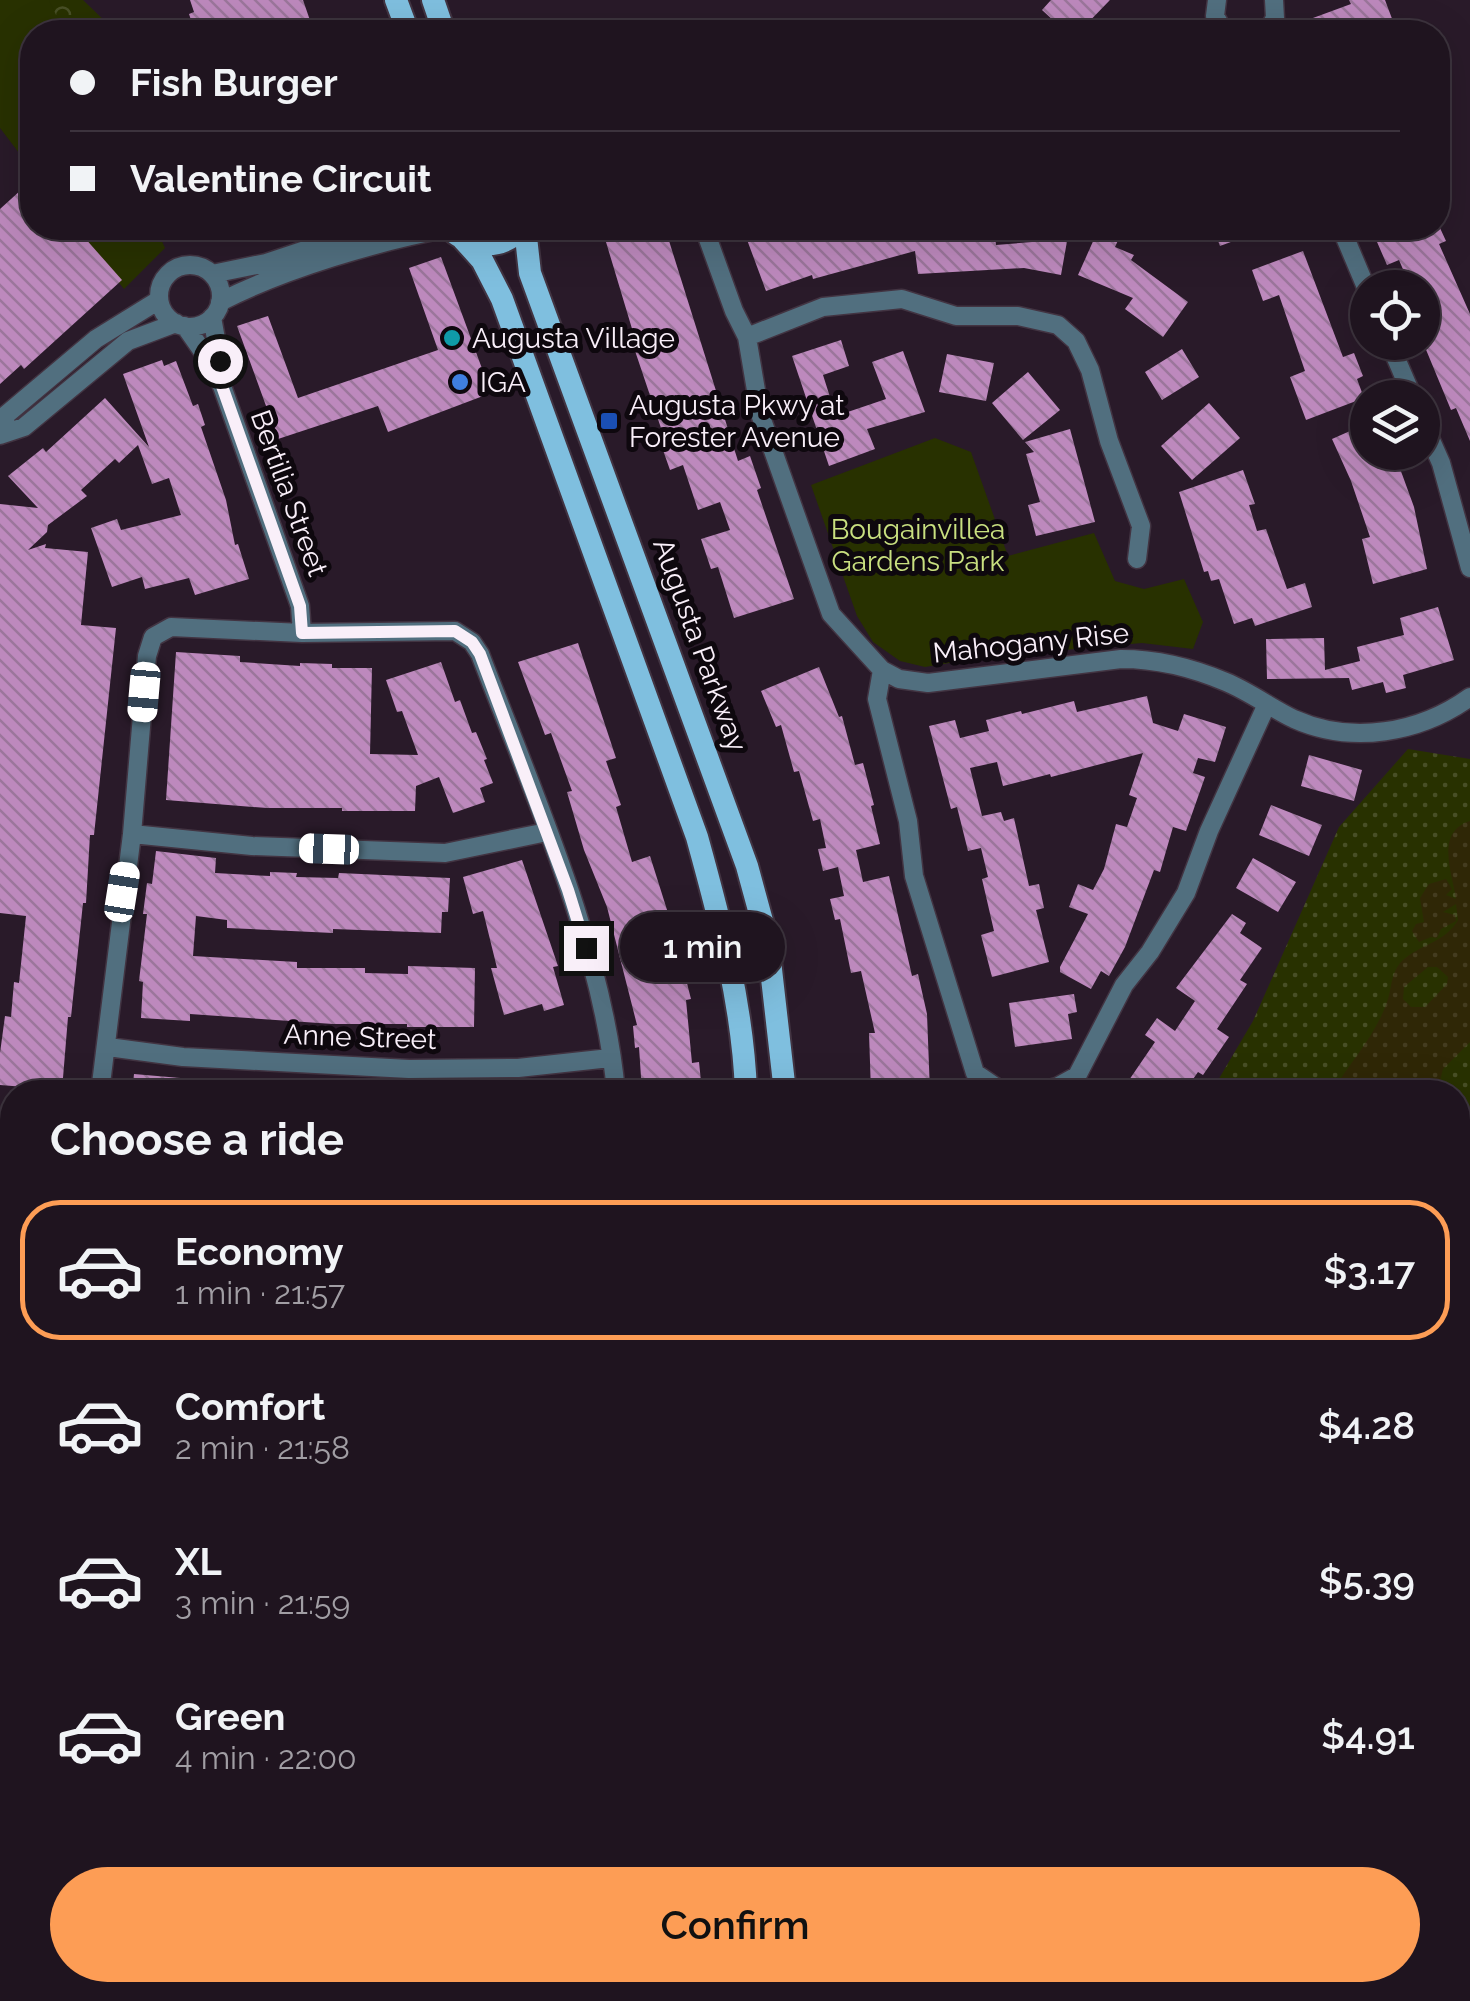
<!DOCTYPE html>
<meta charset="utf-8">
<style>
:root{--surface:#1f141f;--page:#271d28;--text:#f1f3f6;--muted:#a19ea4;--line:#3c333d;--accent:#fd9d55}
body{margin:0;font-family:Raleway,sans-serif;background:var(--page);color:var(--text);height:100vh;display:flex;flex-direction:column;font-size:38px;white-space:nowrap}
*{box-sizing:border-box;margin:0}
p{font-size:32px;color:var(--muted)}
.icon{flex:none;width:55px;height:55px;fill:none;stroke:currentColor;stroke-width:2;stroke-linecap:round;stroke-linejoin:round}
.map{position:relative;flex:1;overflow:hidden}
.drawer{position:absolute;left:0px;top:1080px;width:1470px;height:922px;display:flex;flex-direction:column;background:var(--surface);border-radius:40px 40px 0 0;box-shadow:0 10px 40px #0002,0 0 0 2px var(--line)}
.drawer>*{flex:none}
.hud{position:absolute;left:20px;top:20px;width:1430px;height:220px;border-radius:40px;box-shadow:0 10px 40px #0002,0 0 0 2px var(--line);display:grid;align-content:center;height:220px;padding:0 50px;background:var(--surface)}
.controls{position:absolute;left:1350px;top:270px;display:grid;gap:20px}
.controls a{display:grid;place-items:center;width:90px;height:90px;border-radius:50%;background:var(--surface);box-shadow:0 10px 40px #0002,0 0 0 2px var(--line);font-size:50px}
.end{position:absolute;width:45px;height:45px;margin:-22px;border:12px solid #f9eff9;background:#111;box-shadow:0 0 0 5px #111}
.from{border-radius:50%}
.bubble{position:absolute;height:70px;border-radius:35px;background:var(--surface);box-shadow:0 10px 40px #0002,0 0 0 2px var(--line);font-size:32px;font-weight:600;line-height:70px;text-align:center}
.car{position:absolute;width:30px;height:60px;margin:-30px -15px;border-radius:12px;box-shadow:0 0 8px 2px #0007;background:linear-gradient(#fff 24%,#345 0 40%,#fff 0 76%,#345 0 86%,#fff 0)}
.hud b{display:flex;align-items:center;gap:35px;height:95px;font-size:38px}
.hud b+b{border-top:2px solid var(--line)}
.hud i{width:25px;height:25px;background:var(--text)}
ul{padding:0;list-style:none}
li{display:flex;align-items:center;gap:30px;height:140px;margin:0 20px 15px;padding:0 30px;border:5px solid transparent;border-radius:40px}
li div{flex:1}
li b{display:block;font-size:38px}
li em{font-style:normal;font-weight:600}
li.current{border-color:var(--accent)}
li>.icon{width:90px;height:90px;stroke-width:1.5}
h2{padding:0 50px;font-size:45px;line-height:120px}
.button{display:flex;gap:20px;margin-top:auto;padding:20px 50px}
.button a{flex:1;height:115px;border-radius:60px;background:var(--accent);color:#111;font-size:40px;font-weight:600;line-height:115px;text-align:center}
.map>svg:first-child{display:block}
.grass{fill:url(#grass-dots)}
.forest{fill:url(#forest-crowns)}
.sand{fill:url(#sand-dots);fill-rule:evenodd}
.green{fill:#283100}
.building{fill:url(#building-back-hatch)}
.lines{fill:none;stroke-linecap:round;stroke-linejoin:round}
.minor-casing{stroke:#423442;stroke-width:21}
.major-casing{stroke:#423442;stroke-width:26}
.minor{stroke:#516f7f;stroke-width:18}
.major{stroke:#7fbfdf;stroke-width:22}
.route{stroke:#f9eff9;stroke-width:12}
.culture-dot{fill:#0f9aa8;stroke:#0e080e;stroke-width:4}
.shop-dot{fill:#3f7fe0;stroke:#0e080e;stroke-width:4}
.transit-dot{fill:#1a4fb4;stroke:#0e080e;stroke-width:4}
.labels{text-anchor:middle;dominant-baseline:central;stroke-width:10;stroke-linejoin:round;paint-order:stroke}
.poi-label{font-size:28px;fill:#f9eff9;stroke:#0e080e;text-anchor:start}
.street-label{font-size:28px;fill:#f9eff9;stroke:#0e080e}
.park-label{font-size:28px;fill:#c9e080;stroke:#0e080e}
</style>
<div class="map">
<svg width="1470" height="2001" viewBox="0 0 1470 2001">
<defs>
<pattern id="grass-dots" width="8" height="8" patternUnits="userSpaceOnUse" patternTransform="scale(2.5)"><rect width="8" height="8" fill="#283100"/><path d="M2 2h.1M6 6h.1" fill="none" stroke="#484f26" stroke-width="1.8" stroke-linecap="round"/></pattern>
<pattern id="forest-crowns" width="20" height="18" patternUnits="userSpaceOnUse" patternTransform="scale(2.5)"><rect width="20" height="18" fill="#283100"/><path d="M2 6a3 3 0 1 1 6 0M12 15a3 3 0 1 1 6 0" fill="none" stroke="#484f26"/></pattern>
<pattern id="sand-dots" width="8" height="8" patternUnits="userSpaceOnUse" patternTransform="scale(2.5)"><rect width="8" height="8" fill="#2f2706"/><path d="M2 2h.1M6 6h.1" fill="none" stroke="#443c1f" stroke-width="1.8" stroke-linecap="round"/></pattern>
<pattern id="building-back-hatch" width="6" height="6" patternUnits="userSpaceOnUse" patternTransform="scale(2.5)"><rect width="6" height="6" fill="#bd89bd"/><path d="M-1 5l2 2M0 0l6 6M5-1l2 2" fill="none" stroke="#9b769b"/></pattern>
</defs>
<rect width="100%" height="100%" fill="#291a29"/>
<path class="grass" d="M1408,749l62,10v514l-12,16v-197h-247l42,-71 86,-194z
M701,1990h556l-5,11h-553z"/>
<path class="forest" d="M0,0h83l28,27v5h-79z"/>
<path class="sand" d="M1470,821v221l-27,27 -6,23h-105c17,-28 42,-55 54,-87 6,-14 4,-32 16,-44 18,-17 43,-18 56,-41l-2,-16 -13,8 12,3 1,6 -15,8 -4,9 -6,-1 -12,5 -7,-11 4,-7 8,-2 -4,-24 9,-14 17,-5 6,10 -6,6 10,4c-4,-27 -21,-67 14,-78zM1428,967h9l11,10 -1,7 -22,23h-14l-8,-8 1,-12z"/>
<path class="green" d="M0,0h49l15,32h-32v138l-32,-42z
M76,228h80l9,20 -41,41z
M935,438l36,14 37,104 86,-23 21,48 29,8 40,-10 19,43 -10,27 -51,-6 -156,14 -61,10 -25,-6 -27,-19 -16,-26 -46,-131z
M1470,1652v145l-12,-1v-142z
M12,1775v215h153l-2,11h-163v-153z
M280,1990h240l-2,11h-240z"/>
<path class="building" d="M190,0h113l11,32h-119l-6,-18 5,-2z
M1051,0h59l-31,32h-13l-24,-22z
M1349,0h36l12,32h-116l2,-3 68,-25z
M32,180v48h44l46,52 -98,89 -3,-4 -21,19v-175z
M616,228h49l73,233 12,-5 11,32 -4,2 37,109 -60,19 -16,-51 -7,2 -10,-30 29,-9 -10,-28 -22,8 -15,-45 -13,5 -12,-34 5,-2 -34,-101 4,-1 -30,-100z
M773,228h108l1,7 29,-7h83l2,17 36,-3 3,-14 34,2 -8,45 -37,-7 -106,6 -3,-23 -102,28 -1,-4 -46,16 -20,-54z
M1099,228l21,8 -5,11 19,8 -3,5 57,42 -25,35 -38,-28 8,-11 -55,-23z
M1213,228h53v1l-46,17z
M1371,228h69l6,13 -7,3 31,70v127l-14,-33 -5,2 -29,-70v-52h-11l-12,-28 -12,5z
M1303,251l40,106 11,-4 9,23 -6,3 7,19 -58,22 -16,-43 15,-6 -26,-76 -16,6 -11,-31z
M441,257l50,136 -103,39 -10,-26 -100,33 -41,-113 31,-10 30,82 140,-48 -29,-82z
M841,340l8,26 -26,9 13,41 50,-17 -14,-37 31,-11 22,61 -58,17 8,20 -46,17 -37,-110z
M1182,349l17,28 -37,23 -17,-28z
M947,354l47,9 -8,38 -47,-9z
M162,360l2,6 12,-5 17,45 5,-2 7,21 -4,2 25,73 9,45 3,-1 11,35 -54,16 -6,-17 -44,11 -3,-12 -30,10 -21,-59 26,-9 4,11 60,-15 -12,-37 -17,6 -14,-39 -19,18 -4,-4 -34,31 6,6 -39,29 -1,7 -19,18 18,-6 -1,4 43,4 -7,73 35,3 -22,207h-4l-4,68h-3l-12,114h-3l-6,73 -62,-5v-32l5,-37 6,1 3,-35 5,1 7,-67 -26,-3v-409l38,4 -30,-32 35,-28 3,4 59,-54 44,49 -26,-73z
M1028,372l32,38 -37,30 -31,-37z
M1209,403l31,35 -48,42 -31,-34z
M1368,423v29h26l20,55 13,62 -54,15 -11,-45 8,-2 -19,-56 -19,-42z
M1070,429l25,93 -59,14 -8,-31 12,-3 -14,-48 8,-2 -9,-10z
M1243,470l12,34 -6,1 8,26 9,-2 21,60 18,-6 7,24 -57,19 -3,-8 -18,6 -15,-45 -8,2 -3,-10 -4,1 -25,-80z
M1438,607l16,53 -51,15 3,13 -20,5 -3,-11 -31,8 -3,-12 -82,1 -1,-40 58,-1 1,32 35,-9 -3,-14 47,-12 -4,-17z
M578,643l38,115 -10,3 15,44 -5,2 16,55 18,-6 24,76 17,67 -5,1 6,63 7,-1 3,29 -60,1 -3,-45 -4,1 -2,-22 4,-1 -30,-118 -23,-57 -17,-58 5,-1 -21,-58 -6,2 -27,-73z
M176,652l64,4v6l60,4v-3l32,1v4h40l-2,86 48,1 -16,-44 -5,1 -11,-32 55,-18 14,40 5,-2 12,33 4,-1 11,27 -3,1 9,23 -13,5 5,14 -32,11 -14,-36 -23,9 -1,25h-73v-3h-75l-101,-8z
M819,667l20,50 3,-1 13,49 8,-2 11,42 -3,1 9,38 -24,6 7,32 26,-6 23,100 6,-2 9,40 3,78h-59l-2,-59h6l-14,-62 -10,2 -11,-54 -5,1 -5,-21 14,-3 -6,-29 -15,4 -5,-22 8,-1 -6,-29 -7,2 -14,-50 -5,1 -13,-47 -5,2 -15,-36z
M1147,696l6,27 25,8 6,-17 42,13 -11,35 -17,-4 -5,15 12,4 -19,54 -13,-4 -13,45 -6,-2 -29,77 -16,29 -8,-5 -10,18 -31,-17v-5l28,-53 -19,-7 9,-23 15,6 11,-21 12,-45 11,3 10,-29 -8,-3 14,-42 -92,24 -1,-3 -47,12 -6,-24 -27,6 12,48 19,-4 3,9 10,-3 15,68 10,-2 5,24 -8,2 13,52 -57,15 -11,-42 13,-4 -12,-52 6,-2 -7,-29 -13,3 -11,-44 -6,2 -22,-83 26,-6 5,18 29,-7 -3,-11 35,-9 1,3 52,-13 3,11z
M1309,755l53,15 -8,31 -53,-15z
M1271,805l51,20 -13,31 -50,-21z
M156,851l60,7 -1,15 55,3v-4l27,1 -1,4 42,1 1,-5 111,5 -2,34h-6l-1,21 -108,-4v4l-106,-5v-8l-31,-4 -3,40 104,6v6h68v5l43,1v-8l67,2 -1,59h-67v-3h-74l-143,-10v7l-49,-3 2,-36 -4,-1 8,-67h-4l4,-31 5,1z
M1253,858l43,24 -18,30 -42,-24z
M522,860l36,106 -5,1 11,38 -20,6 -2,-7 -38,11 -13,-47h6l-14,-57 -10,3 -10,-37z
M1232,914l14,9 -6,10 22,15 -22,32 7,4 -30,45 12,8 -26,38 -5,-3 -14,20h-44l-13,-9 28,-41 -10,-7 12,-17 18,13 20,-30 -19,-13z
M1074,994l3,18 -9,2 4,25 -57,8 -6,-44z
M134,1074l58,5 -1,13h-59z"/>
<g class="lines">
<g class="minor-casing">
<path id="minor" d="M1217,0l-2,16 9,16
M1267,32l8,-14 -1,-18
M704,228l30,83 13,26 13,77 71,200 51,56 17,9 29,4 193,-24c37,0 72,9 105,23 24,10 45,26 68,37 58,26 126,14 176,-22
M1341,228l27,64
M159 296a31 31 0 1 1 62 0a31 31 0 1 1-62 0Z
M212,274l54,-11 105,-35
M220,302c64,-33 159,-61 230,-74
M212,317l8,44 -3,11
M185,326l32,46 83,234 2,27
M747,337l76,-30 79,-8 54,17h62l40,9 18,16 14,29 19,71 32,85 -4,33
M1389,342l24,56
M1422,420l19,43 29,105
M0,432l7,-18 89,-75 63,-39
M0,435l24,-8 104,-86 48,-18
M882,670l-5,29 31,122 6,55 61,197 28,19
M132,834l120,12 193,7 102,-21
M108,1047l75,10 226,12 109,-1 92,-10
M100,1092l32,-258 15,-178 6,-19 18,-10 131,6 153,-2 17,11 8,12c52,136 123,294 136,438
M1038,1092l19,-5 20,-11 47,-91 26,-33 36,-59 23,-62 58,-127
M0,1315l12,-2
M1458,1623l12,-1
M0,1630l12,1
M0,1664l12,-3
M1458,1806h12
M1383,2001l4,-11"/>
</g>
<g class="major-casing">
<path id="major" d="M396,0l12,32
M433,0l11,32
M449,228c21,20 53,23 72,0
M525,228l5,45 217,593 21,77 17,149
M463,239l19,21 20,39 195,538c23,83 46,169 49,255
M624,2001l2,-11
M657,2001l2,-11"/>
</g>
<use href="#minor" class="minor"/>
<use href="#major" class="major"/>
</g>
<g class="lines">
<path class="route" d="M220,361l-3,11 83,234 2,27 153,-2 17,11 8,12 88,236 18,58"/>
</g>
<circle class="culture-dot" cx="452" cy="338" r="10"/>
<circle class="shop-dot" cx="460" cy="382" r="10"/>
<rect class="transit-dot" x="599" y="411" width="20" height="20" rx="5"/>
<g class="labels">
<g class="poi-label">
<text x="472" y="338">Augusta Village</text>
<text x="480" y="382">IGA</text>
<text x="629" y="405">Augusta Pkwy at<tspan x="629" dy="32">Forester Avenue</tspan></text>
</g>
<g class="street-label">
<text transform="translate(289 493) rotate(70)">Bertilia Street</text>
<text transform="translate(1031 643) rotate(-6)">Mahogany Rise</text>
<text transform="translate(700 645) rotate(70)">Augusta Parkway</text>
<text transform="translate(360 1037) rotate(2)">Anne Street</text>
</g>
<g class="park-label">
<text x="918" y="529">Bougainvillea<tspan x="918" dy="32">Gardens Park</tspan></text>
</g>
</g>
</svg>
<div class="controls">
<a><svg class="icon" aria-label="locate" viewBox="0 0 24 24"><circle cx="12" cy="12" r="6"/><path d="M12 2v4M12 18v4M2 12h4M18 12h4"/></svg></a>
<a><svg class="icon" aria-label="layers" viewBox="0 0 24 24"><path d="M12 4l9 5-9 5-9-5zM3 14l9 5 9-5"/></svg></a>
</div>
<i class="end from" style="left:220px;top:361px"></i>
<i class="end" style="left:586px;top:948px"></i>
<div class="bubble" style="left:620px;top:912px;width:165px">1 min</div>
<i class="car" style="left:144px;top:692px;rotate:185deg"></i>
<i class="car" style="left:329px;top:849px;rotate:272deg"></i>
<i class="car" style="left:122px;top:892px;rotate:9deg"></i>
<div class="hud">
<b><i class="from"></i>Fish Burger</b>
<b><i></i>Valentine Circuit</b>
</div>
<section class="drawer">
<h2>Choose a ride</h2>
<ul>
<li class="current"><svg class="icon" aria-label="car" viewBox="0 0 24 24"><path d="M5 17H2v-5l4-1 3-4h7l3 4 3 1v5h-3M9 17h6M6 11h13"/><circle cx="7" cy="17" r="2"/><circle cx="17" cy="17" r="2"/></svg><div><b>Economy</b><p>1 min · 21:57</p></div><em>$3.17</em></li>
<li><svg class="icon" aria-label="car" viewBox="0 0 24 24"><path d="M5 17H2v-5l4-1 3-4h7l3 4 3 1v5h-3M9 17h6M6 11h13"/><circle cx="7" cy="17" r="2"/><circle cx="17" cy="17" r="2"/></svg><div><b>Comfort</b><p>2 min · 21:58</p></div><em>$4.28</em></li>
<li><svg class="icon" aria-label="car" viewBox="0 0 24 24"><path d="M5 17H2v-5l4-1 3-4h7l3 4 3 1v5h-3M9 17h6M6 11h13"/><circle cx="7" cy="17" r="2"/><circle cx="17" cy="17" r="2"/></svg><div><b>XL</b><p>3 min · 21:59</p></div><em>$5.39</em></li>
<li><svg class="icon" aria-label="car" viewBox="0 0 24 24"><path d="M5 17H2v-5l4-1 3-4h7l3 4 3 1v5h-3M9 17h6M6 11h13"/><circle cx="7" cy="17" r="2"/><circle cx="17" cy="17" r="2"/></svg><div><b>Green</b><p>4 min · 22:00</p></div><em>$4.91</em></li>
</ul>
<div class="button"><a>Confirm</a></div>
</section>
</div>
